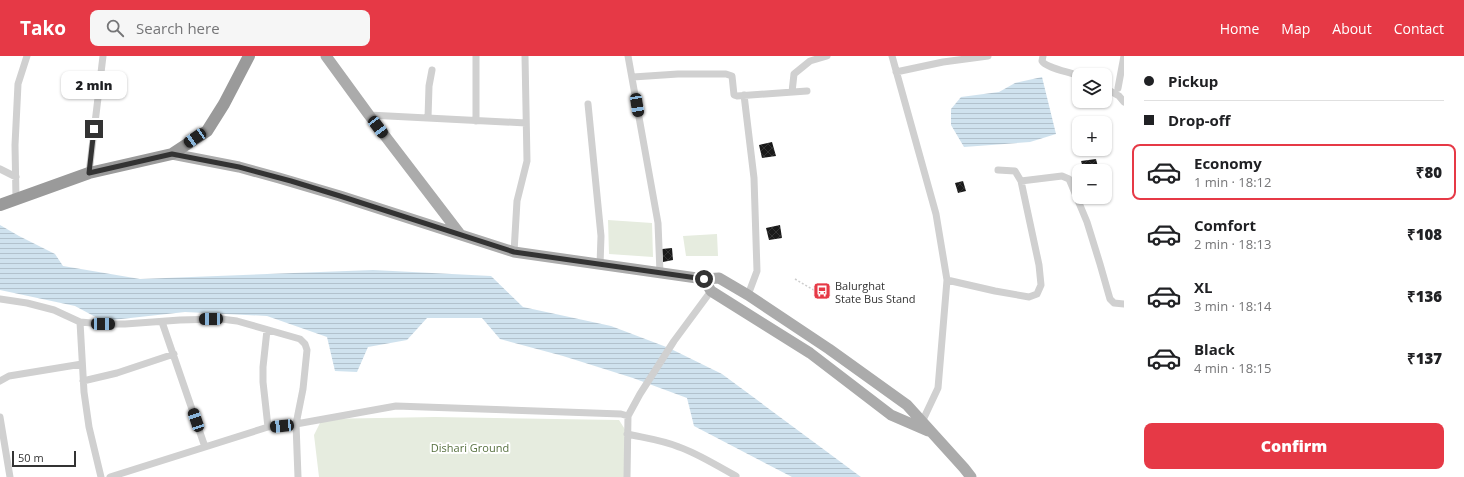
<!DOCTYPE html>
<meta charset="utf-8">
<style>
:root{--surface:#fff;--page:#f6f6f6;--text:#202124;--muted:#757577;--line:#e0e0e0;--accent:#e63946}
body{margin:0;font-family:"Open Sans",sans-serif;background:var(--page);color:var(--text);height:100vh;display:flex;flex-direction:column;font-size:15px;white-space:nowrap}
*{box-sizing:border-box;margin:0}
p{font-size:13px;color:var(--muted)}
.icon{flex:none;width:22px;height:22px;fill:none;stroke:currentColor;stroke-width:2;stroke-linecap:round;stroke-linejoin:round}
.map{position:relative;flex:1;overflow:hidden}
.details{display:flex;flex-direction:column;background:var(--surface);width:340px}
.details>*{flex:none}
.top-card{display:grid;align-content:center;height:88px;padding:0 20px;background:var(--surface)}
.fabs{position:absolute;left:1072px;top:12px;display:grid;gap:8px}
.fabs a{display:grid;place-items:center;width:40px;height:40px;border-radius:8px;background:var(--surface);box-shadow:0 1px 3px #0004;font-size:20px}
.scale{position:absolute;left:12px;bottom:10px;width:64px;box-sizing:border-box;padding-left:4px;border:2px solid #333;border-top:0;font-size:11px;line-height:14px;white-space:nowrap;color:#333;-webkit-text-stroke:3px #fff;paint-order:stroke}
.end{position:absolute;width:18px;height:18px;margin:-9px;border:5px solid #333;background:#fff;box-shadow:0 0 0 2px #fff}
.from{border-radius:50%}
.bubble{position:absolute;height:28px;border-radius:8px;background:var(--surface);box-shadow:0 1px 3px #0004;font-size:13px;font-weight:800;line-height:28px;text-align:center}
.car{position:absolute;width:12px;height:24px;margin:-12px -6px;border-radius:5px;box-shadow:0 0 3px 1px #0007;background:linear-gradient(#222 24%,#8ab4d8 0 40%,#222 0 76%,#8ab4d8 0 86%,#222 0)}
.top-card b{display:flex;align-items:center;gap:14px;height:38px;font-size:15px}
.top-card b+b{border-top:1px solid var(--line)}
.top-card i{width:10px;height:10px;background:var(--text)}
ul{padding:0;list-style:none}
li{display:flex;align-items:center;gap:12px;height:56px;margin:0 8px 6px;padding:0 12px;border:2px solid transparent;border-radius:8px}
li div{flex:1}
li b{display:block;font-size:15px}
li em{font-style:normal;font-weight:800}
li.selected{border-color:var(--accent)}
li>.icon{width:36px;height:36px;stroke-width:1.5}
.button{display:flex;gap:8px;margin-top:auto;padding:8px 20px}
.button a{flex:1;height:46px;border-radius:8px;background:var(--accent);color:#fff;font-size:16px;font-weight:800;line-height:46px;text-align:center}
header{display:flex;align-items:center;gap:24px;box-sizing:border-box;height:56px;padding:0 20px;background:var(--accent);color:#fff}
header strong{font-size:19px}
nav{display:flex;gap:22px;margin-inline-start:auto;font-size:14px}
.search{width:280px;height:36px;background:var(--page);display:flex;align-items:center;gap:10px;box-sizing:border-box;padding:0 14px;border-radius:8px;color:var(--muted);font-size:15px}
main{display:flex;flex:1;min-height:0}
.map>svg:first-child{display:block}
.green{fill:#e6ecdf}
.water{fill:url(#water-rules)}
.building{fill:url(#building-cross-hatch)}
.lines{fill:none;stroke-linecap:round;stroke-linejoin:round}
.path{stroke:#cdcdcd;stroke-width:1.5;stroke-dasharray:2 2;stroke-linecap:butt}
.street{stroke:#d0d0d0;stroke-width:7}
.primary{stroke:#ababab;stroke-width:11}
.highway{stroke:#9a9a9a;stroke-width:12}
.route{stroke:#333;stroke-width:5}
.labels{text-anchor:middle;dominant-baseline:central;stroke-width:4;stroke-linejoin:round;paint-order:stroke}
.poi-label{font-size:11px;fill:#333;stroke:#fff;text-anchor:start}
.park-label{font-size:11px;fill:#56703f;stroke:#fff}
</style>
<header>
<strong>Tako</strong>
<div class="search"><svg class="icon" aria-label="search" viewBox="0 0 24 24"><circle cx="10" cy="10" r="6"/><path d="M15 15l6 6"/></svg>Search here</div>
<nav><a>Home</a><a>Map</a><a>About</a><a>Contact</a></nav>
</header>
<main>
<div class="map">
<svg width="1124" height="421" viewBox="0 0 1124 421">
<defs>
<pattern id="water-rules" width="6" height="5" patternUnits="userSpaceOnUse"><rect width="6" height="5" fill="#cfe2ee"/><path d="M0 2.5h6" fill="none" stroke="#b2c2cd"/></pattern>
<pattern id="building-cross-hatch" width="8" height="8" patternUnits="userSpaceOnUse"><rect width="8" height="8" fill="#1a1a1a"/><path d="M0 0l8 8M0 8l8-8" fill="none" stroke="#333"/></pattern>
</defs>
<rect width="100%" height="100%" fill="#fff"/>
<path class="green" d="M608,164l44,3 1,34 -44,-3z
M717,178l1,22h-32l-3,-20z
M435,361l184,3 7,11v46h-307l-5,-42 8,-16z"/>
<path class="water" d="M1042,21l14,57 -26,8 -66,5 -13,-22v-16l10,-12 38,-5 16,-9z
M0,169l19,11 36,18 8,12 77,13 233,-9 118,6 32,31 88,19 58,22 53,26 139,103h-69l-98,-51 -7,-28 -54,-20 -70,-22 -63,-17 -18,-21h-55l-20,22 -39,7 -11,25 -22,-1 -8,-34 -60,-21 -82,-4 -82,9 -28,-15 -75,-16z"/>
<path class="building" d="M772,86l4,14 -14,2 -3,-13z
M1096,103l3,12h-15l-3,-10z
M963,125l3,10 -8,2 -3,-10z
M780,169l2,13 -13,2 -3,-12z
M672,192l1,12 -10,2 -1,-13z"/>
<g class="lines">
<path class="path" d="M795,223l27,16"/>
<path class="street" d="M628,0l30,167 2,50
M892,0l44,158 11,66 -9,108 -16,34
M1043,0l-1,5c4,7 28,11 37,15
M896,16l47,-10 45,-6
M633,21l45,-3h48l6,2 2,19 3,1 70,-5
M1105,32l14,8 5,6
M1118,32l6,-32
M792,36l2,-18 16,-13 17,-5
M744,39l10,83 3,93 -9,24
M588,48l13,132 -1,29
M369,59l157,8
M428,62l1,-32 3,-16
M476,65v-65
M0,113l16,8
M89,117l14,-117
M1021,125l41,-5 7,3 18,43 13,42 10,35 4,4 10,1
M16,143l-1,-54 3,-61 9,-28
M514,196l3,-51 10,-40 -2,-105
M947,224l48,11 34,6 8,-3 4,-9 -2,-20 -18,-84 -6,-10 -17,-1
M0,243l27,4 27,7 26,12 23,2h22l55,-4 41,-1 16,2 63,18 5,5 2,6 -4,39 -7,35 100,-18 225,8 7,2
M80,266l4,70 5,35 12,50
M162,266l43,125
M267,274l-4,37v15l5,45
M0,325l9,-5 73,-12
M83,325l34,-8 57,-19
M0,361l10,60
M627,378c18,4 35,6 52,13 20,7 38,19 57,29
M110,421l158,-50 28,-3 2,53
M627,421l1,-61 12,-22 34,-53 37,-50"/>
<path class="primary" d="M326,0l43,59 91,119
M172,98l67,13 40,11 61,18 174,56 190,27 15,-1 29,17 81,54 78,56 57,63 7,9
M704,223l7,12 99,62 81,62 37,16"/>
<path class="highway" d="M0,149l89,-32 83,-19 35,-23 17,-27 25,-48"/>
</g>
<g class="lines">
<path class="route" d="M94,73l-5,44 83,-19 67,13 52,14 49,15 174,56 190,27"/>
</g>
<defs>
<g id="bus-square" transform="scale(0.9)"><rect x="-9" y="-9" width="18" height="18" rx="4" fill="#e63946" stroke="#fff"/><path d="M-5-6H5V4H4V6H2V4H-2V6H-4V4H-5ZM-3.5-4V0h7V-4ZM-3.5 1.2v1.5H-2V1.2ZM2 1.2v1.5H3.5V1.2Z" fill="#fff"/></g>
</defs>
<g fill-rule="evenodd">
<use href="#bus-square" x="822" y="235"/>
</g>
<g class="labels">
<g class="poi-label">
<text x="835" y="229">Balurghat<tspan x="835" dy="13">State Bus Stand</tspan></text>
</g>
<g class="park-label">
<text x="470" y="391">Dishari Ground</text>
</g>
</g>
</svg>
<div class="fabs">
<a><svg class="icon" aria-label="layers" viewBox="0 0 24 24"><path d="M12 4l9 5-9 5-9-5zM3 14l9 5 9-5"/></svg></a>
<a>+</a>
<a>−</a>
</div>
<div class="scale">50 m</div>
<i class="end from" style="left:704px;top:223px"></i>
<i class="end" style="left:94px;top:73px"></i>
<div class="bubble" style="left:61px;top:15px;width:66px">2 min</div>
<i class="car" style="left:637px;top:49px;rotate:171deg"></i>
<i class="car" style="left:378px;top:71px;rotate:143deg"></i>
<i class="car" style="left:195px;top:82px;rotate:236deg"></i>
<i class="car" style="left:211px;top:263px;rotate:269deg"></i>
<i class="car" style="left:103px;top:268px;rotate:91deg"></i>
<i class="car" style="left:196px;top:364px;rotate:341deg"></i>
<i class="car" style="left:282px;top:370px;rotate:264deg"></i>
</div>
<section class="details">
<div class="top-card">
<b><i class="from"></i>Pickup</b>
<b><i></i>Drop-off</b>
</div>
<ul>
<li class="selected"><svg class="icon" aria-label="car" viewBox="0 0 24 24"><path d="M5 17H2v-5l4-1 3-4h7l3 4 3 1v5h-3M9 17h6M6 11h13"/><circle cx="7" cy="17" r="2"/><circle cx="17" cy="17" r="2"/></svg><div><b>Economy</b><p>1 min · 18:12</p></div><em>₹80</em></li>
<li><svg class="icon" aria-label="car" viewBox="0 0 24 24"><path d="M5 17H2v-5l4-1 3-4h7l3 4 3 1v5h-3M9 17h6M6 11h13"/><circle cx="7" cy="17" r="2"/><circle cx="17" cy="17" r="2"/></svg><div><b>Comfort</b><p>2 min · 18:13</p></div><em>₹108</em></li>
<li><svg class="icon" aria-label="car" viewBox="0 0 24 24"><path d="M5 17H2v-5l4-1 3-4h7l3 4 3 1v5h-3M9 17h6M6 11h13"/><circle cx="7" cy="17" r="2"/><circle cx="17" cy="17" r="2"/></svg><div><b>XL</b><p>3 min · 18:14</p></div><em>₹136</em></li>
<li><svg class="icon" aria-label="car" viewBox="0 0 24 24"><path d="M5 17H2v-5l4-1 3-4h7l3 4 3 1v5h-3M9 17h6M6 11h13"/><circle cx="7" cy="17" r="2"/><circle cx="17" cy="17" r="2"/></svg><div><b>Black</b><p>4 min · 18:15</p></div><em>₹137</em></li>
</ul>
<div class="button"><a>Confirm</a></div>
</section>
</main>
